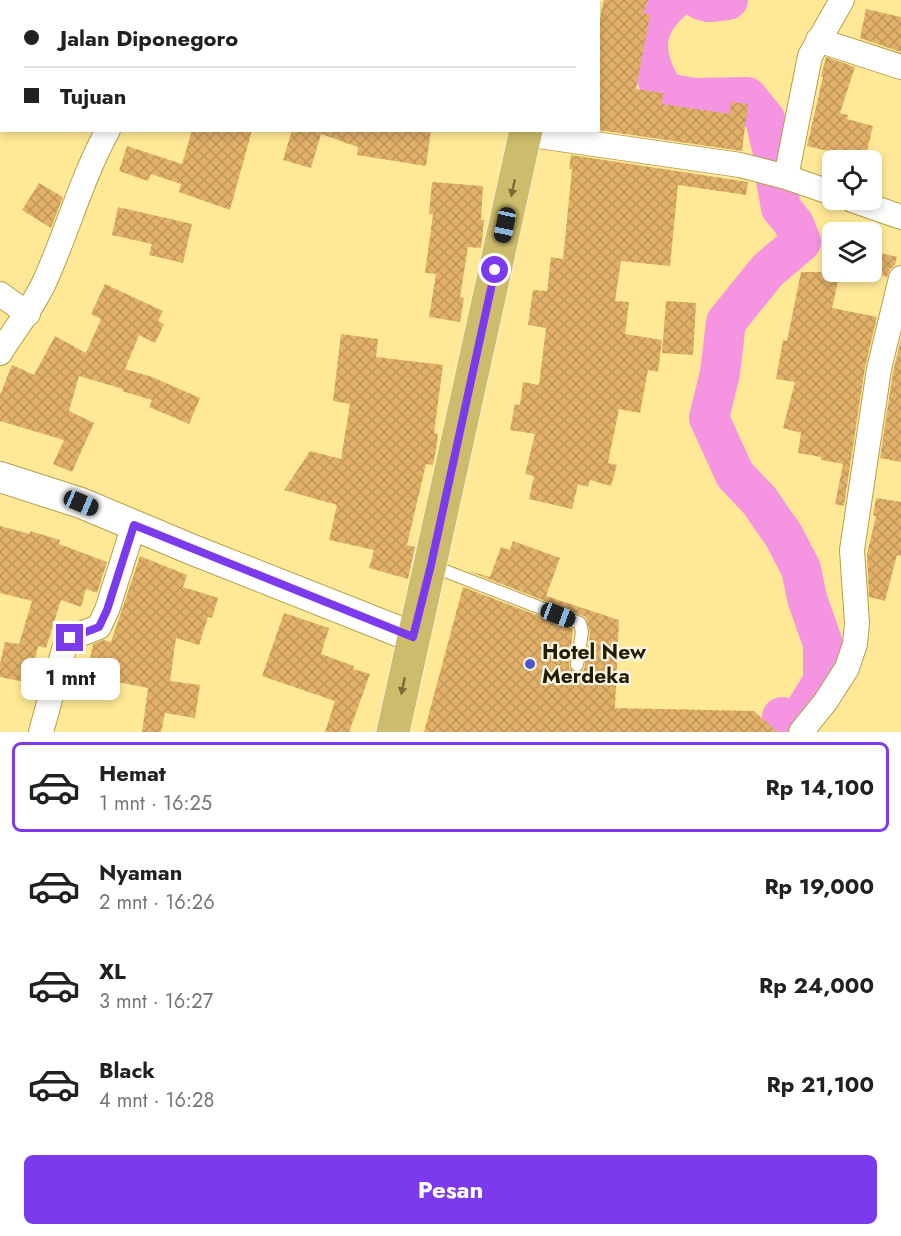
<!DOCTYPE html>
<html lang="id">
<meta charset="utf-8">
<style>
:root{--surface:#fff;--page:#f2f2f2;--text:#202124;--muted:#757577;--line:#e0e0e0;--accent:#7c3aed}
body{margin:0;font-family:Jost,sans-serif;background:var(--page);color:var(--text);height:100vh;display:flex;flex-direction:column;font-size:22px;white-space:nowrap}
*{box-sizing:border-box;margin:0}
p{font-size:20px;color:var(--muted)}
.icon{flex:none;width:33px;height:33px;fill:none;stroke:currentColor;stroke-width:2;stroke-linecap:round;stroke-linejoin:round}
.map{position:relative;height:732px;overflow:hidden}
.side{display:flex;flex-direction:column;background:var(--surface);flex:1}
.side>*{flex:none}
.top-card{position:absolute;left:0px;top:0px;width:600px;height:132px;box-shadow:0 3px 9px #0003;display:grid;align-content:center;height:132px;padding:0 24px;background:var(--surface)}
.controls{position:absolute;left:822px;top:150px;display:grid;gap:12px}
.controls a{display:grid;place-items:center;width:60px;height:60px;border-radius:9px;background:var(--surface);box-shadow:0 3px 9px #0003;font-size:30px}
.end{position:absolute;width:27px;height:27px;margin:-14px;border:8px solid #7c3aed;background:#fff;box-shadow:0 0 0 3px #fff}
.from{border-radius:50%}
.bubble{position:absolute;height:42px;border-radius:9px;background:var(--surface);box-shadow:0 3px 9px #0003;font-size:20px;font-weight:700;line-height:42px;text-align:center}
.car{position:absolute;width:18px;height:36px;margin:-18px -9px;border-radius:8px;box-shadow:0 0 4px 2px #0007;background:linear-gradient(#222 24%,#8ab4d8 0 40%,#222 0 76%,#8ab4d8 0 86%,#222 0)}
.top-card b{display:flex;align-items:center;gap:21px;height:57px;font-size:22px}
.top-card b+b{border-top:2px solid var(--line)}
.top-card i{width:15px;height:15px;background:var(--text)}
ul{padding:10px 0 0;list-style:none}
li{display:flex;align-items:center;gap:18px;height:90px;margin:0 12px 9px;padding:0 12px;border:3px solid transparent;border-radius:9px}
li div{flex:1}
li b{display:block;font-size:22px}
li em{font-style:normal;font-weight:700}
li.selected{border-color:var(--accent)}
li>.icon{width:54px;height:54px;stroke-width:1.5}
.button{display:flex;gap:12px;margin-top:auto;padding:12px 24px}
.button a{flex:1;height:69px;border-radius:9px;background:var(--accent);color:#fff;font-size:24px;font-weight:700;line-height:69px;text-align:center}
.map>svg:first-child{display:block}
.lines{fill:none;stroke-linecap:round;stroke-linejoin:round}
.river{stroke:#f594e0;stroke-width:40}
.building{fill:url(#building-cross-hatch)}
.service-casing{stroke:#b49f4d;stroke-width:14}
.minor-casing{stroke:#b49f4d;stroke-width:26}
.tertiary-casing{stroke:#b49f4d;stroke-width:32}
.primary-casing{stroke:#fff;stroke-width:34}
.service{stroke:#fff;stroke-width:12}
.minor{stroke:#fff;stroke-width:24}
.tertiary{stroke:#fff;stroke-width:30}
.primary{stroke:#cdbc6b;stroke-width:33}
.oneway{fill:#796c36}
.route{stroke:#7c3aed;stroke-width:8}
.poi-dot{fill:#4e56cc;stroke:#fbf7e7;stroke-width:2}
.labels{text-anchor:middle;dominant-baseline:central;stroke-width:4.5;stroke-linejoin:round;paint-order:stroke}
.poi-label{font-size:21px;font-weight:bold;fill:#251c00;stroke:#fbf7e7;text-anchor:start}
</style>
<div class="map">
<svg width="901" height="732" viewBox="0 0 901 732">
<defs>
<pattern id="building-cross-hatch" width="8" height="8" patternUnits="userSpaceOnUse" patternTransform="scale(1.5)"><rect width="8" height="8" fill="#e1b069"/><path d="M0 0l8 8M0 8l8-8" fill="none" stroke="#c19759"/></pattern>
</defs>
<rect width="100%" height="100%" fill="#ffe996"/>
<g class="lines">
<path class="river" d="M673,0c-35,29 -29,59 -8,93l30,5 52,-1 18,22 10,42
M701,0l8,2 19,-2
M776,180l5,28 13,16 7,18 -33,28 -42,52 -6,51 -11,45 26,57 24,25 25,36 17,33 6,29 16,46v37l-20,33 -9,6 -12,-3"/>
</g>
<path class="building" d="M604,0h44l-5,13 7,2 -14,74 27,4 -1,11 48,7 20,3 1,-12 17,2 -6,47 -144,-21v-102z
M866,9l35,8v35l-41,-14z
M826,57l29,10 -15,46 8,2 -1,4 26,7 -8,34h-26l1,-6 -33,-8 16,-69 -2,-1z
M192,130h60l-22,80 -51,-18 2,-8 -30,-10 -3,7 -29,-10 8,-25 55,18z
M292,130h139l-5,36 -69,-11 1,-8 -37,-13 -10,34 -28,-8z
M571,155l177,27 -2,13 -68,-10 -8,81 -49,-5 -6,40 14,1 -4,32 37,6 -4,32 -10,-2 -8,43 -21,-4 -11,54 9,2 -6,21 -21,-6 -2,7 -10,-3 -6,25 -43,-10 5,-23 -9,-2 10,-40 -25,-4 5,-26 5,1 3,-23 16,3 7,-57 -18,-3 5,-35 14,1 4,-34 12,2 9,-90h-3z
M432,182l51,4 -2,34h3l-2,20 -1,8 -13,-1 -8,50 4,1 -4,24 -31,-5 7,-43 -11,-1 8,-59h-4z
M39,183l24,14 -12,31 -29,-18z
M118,207l74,17 -9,39 -34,-8 3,-11 -40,-9z
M872,251l25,6 -2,8 -5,4 -3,8 -15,-4z
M801,272h39l-8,36 45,9 -12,50 -21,139 -9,-2 8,-40 -22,-4v-3l-23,-4 3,-20 -18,-5 12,-46 -19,-3 7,-39 4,1z
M105,284l58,27 -5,10 6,3 -9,19 -16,-8 -14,34 27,8 48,21 -11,26 -40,-17 3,-7 -30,-9 1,-2 -44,-13 -10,35 25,12 -22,49 -19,-8 11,-24 -64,-19v-26l12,-30 22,10 21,-39 31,17 15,-34 -10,-5z
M666,301l30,2 -3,52 -31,-2z
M341,334l37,5 -2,18 67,8 -9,68 4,1 -2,15 -3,16 -7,-1 -19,81 8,2 -7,32 -39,-11 5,-18 -45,-10 8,-35 -53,-15 26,-39 31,8 9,-55 -17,-3z
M901,339v123l-21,-4 13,-86z
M876,498l25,4v54l-4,-1 -12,46 -16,-4 -2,-43 9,-38h-3z
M0,526l30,8v-3l30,9 -1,4 48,18 -10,31 -11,-4 -5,18 -20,-7 -15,48 -8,-2 -8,37 -30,-6v-13l5,-22 14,2 13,-43 -32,-8z
M513,541l47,17 -14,38 73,24 -4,88 139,3 24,21h-354l39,-145 110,42 -4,38 7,6 8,-3 6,-37 -4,-16 -118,-46 22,6 11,-30 9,3z
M140,556l47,19 -4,12 35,11 -6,20 -4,-1 -9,28 -23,-7 -6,43 30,4 -5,33 -30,-5 -4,19h-19l6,-44 -61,-12 6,-32 11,-4 7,2z
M284,613l45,15 -8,26 33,12 -1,3 17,5 -21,58h-24l10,-31 -73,-25z"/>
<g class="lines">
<g class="service-casing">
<path id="service" d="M475,2v-2
M432,566l148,57 2,9 -5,33"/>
</g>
<g class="minor-casing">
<path id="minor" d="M171,2l1,-2
M0,24h2
M818,40l83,27
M525,134l215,31 46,12 46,16
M786,177l24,-121 32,-56
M852,200l49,17
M0,294l28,20
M0,353c15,-24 32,-45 44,-70 23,-50 37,-104 64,-153
M41,732l23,-83 6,-11 29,-11 8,-17 27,-85
M801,732l25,-31 21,-33 8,-24 2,-21 -5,-73 27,-181 22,-91"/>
</g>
<g class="tertiary-casing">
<path id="tertiary" d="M0,477l81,26 112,47 220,87"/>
</g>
<g class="primary-casing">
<path id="primary" d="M558,2l1,-2
M393,732l133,-602"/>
</g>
<use href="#service" class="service"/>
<use href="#minor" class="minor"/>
<use href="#tertiary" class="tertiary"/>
<use href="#primary" class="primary"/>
</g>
<defs><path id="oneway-solid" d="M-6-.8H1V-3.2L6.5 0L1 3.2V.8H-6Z" transform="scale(1.5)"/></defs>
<g class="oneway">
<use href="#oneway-solid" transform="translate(513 188) rotate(102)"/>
<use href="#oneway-solid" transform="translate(403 686) rotate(102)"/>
</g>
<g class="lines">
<path class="route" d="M70,638l29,-11 8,-17 27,-85 279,112 18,-72 64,-295"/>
</g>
<circle class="poi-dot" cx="530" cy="664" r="6"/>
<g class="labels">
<g class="poi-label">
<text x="542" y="652">Hotel New<tspan x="542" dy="24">Merdeka</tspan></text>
</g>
</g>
</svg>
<div class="controls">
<a><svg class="icon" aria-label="locate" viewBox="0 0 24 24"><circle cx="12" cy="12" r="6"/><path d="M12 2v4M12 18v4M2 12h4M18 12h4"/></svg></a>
<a><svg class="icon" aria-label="layers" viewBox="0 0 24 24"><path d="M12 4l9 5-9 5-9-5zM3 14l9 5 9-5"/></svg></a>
</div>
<i class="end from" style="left:495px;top:270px"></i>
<i class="end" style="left:70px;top:638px"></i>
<div class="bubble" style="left:21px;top:658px;width:99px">1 mnt</div>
<i class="car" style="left:505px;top:225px;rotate:192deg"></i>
<i class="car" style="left:81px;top:503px;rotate:113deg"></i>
<i class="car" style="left:558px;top:615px;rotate:111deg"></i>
<div class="top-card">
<b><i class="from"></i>Jalan Diponegoro</b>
<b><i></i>Tujuan</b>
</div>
</div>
<section class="side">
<ul>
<li class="selected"><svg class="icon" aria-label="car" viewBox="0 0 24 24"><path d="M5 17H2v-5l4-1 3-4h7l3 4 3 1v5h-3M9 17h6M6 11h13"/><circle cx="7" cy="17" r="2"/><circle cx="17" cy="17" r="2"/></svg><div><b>Hemat</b><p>1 mnt · 16:25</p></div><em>Rp 14,100</em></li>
<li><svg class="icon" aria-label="car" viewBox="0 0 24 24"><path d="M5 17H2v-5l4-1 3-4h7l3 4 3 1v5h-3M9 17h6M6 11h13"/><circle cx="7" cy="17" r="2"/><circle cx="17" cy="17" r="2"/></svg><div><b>Nyaman</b><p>2 mnt · 16:26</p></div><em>Rp 19,000</em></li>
<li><svg class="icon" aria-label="car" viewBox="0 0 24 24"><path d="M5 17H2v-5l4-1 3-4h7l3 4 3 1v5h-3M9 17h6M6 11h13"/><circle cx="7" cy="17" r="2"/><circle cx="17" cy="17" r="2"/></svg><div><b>XL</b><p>3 mnt · 16:27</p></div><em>Rp 24,000</em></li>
<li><svg class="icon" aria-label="car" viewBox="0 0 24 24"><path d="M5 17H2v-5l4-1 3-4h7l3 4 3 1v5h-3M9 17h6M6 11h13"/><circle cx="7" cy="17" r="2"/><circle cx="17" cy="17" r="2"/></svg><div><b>Black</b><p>4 mnt · 16:28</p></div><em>Rp 21,100</em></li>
</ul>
<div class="button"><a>Pesan</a></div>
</section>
